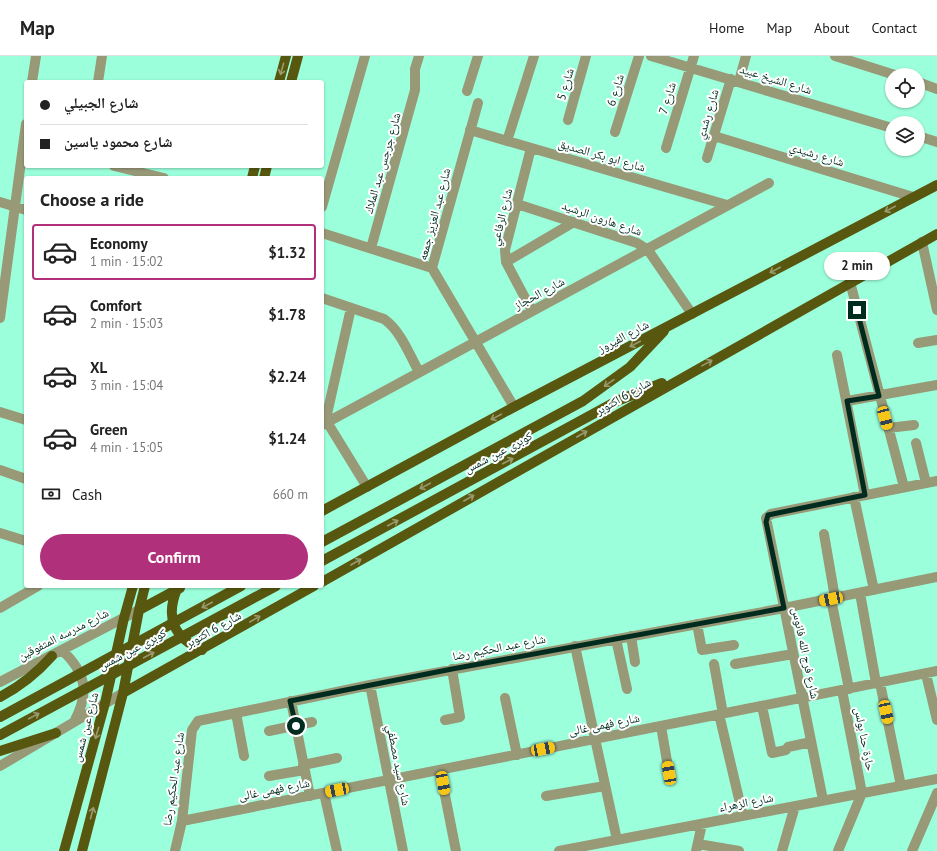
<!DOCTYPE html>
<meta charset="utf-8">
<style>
:root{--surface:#fff;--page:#f2f2f2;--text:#222;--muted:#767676;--line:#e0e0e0;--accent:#b0307c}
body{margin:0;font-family:"PT Sans","Noto Naskh Arabic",sans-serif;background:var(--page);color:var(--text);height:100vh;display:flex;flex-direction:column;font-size:15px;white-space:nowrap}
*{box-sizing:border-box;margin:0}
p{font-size:13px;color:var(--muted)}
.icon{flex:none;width:22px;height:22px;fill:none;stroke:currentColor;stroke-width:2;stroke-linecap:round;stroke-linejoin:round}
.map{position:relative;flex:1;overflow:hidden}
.drawer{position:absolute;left:24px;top:120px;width:300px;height:412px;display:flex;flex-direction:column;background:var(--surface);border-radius:4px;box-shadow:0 1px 3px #0004}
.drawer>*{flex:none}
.top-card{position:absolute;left:24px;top:24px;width:300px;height:88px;border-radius:4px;box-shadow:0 1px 3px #0004;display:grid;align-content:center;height:88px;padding:0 16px;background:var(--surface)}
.fabs{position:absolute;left:885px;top:12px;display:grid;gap:8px}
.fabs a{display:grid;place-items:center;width:40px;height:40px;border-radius:50%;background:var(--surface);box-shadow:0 1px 3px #0004;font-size:20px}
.end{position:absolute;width:18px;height:18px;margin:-9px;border:5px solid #002b1f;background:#fff;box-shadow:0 0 0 2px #fff}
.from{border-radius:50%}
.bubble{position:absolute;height:28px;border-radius:14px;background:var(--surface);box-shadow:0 1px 3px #0004;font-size:13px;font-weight:700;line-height:28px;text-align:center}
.car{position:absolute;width:12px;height:24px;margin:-12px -6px;border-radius:5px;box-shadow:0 0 3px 1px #0007;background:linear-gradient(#f5c518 24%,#345 0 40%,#f5c518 0 76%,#345 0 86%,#f5c518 0)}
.top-card b{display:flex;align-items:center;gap:14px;height:38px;font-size:15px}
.top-card b+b{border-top:1px solid var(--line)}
.top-card i{width:10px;height:10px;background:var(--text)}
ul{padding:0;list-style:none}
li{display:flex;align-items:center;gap:12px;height:56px;margin:0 8px 6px;padding:0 8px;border:2px solid transparent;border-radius:4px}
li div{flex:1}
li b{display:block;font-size:15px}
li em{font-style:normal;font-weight:700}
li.on{border-color:var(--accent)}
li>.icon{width:36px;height:36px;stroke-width:1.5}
h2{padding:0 16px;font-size:18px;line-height:48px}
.pay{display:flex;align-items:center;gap:10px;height:44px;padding:0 16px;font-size:15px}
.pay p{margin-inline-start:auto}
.button{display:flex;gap:8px;margin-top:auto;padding:8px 16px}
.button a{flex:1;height:46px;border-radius:24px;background:var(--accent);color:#fff;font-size:16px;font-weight:700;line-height:46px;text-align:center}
header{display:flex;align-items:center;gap:24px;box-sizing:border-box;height:56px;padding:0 20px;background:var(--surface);border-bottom:1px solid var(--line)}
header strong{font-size:19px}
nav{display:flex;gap:22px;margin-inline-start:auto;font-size:14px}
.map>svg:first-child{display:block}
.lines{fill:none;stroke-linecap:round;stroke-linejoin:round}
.minor{stroke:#989977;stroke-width:10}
.major{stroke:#58570f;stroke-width:10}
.major-bridge{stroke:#58570f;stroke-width:10}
.oneway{stroke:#9b9a6f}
.route{stroke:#002b1f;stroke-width:5}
.labels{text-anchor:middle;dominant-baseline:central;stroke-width:4;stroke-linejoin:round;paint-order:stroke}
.street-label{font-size:12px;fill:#002b1f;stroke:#fff}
</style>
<header>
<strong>Map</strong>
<nav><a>Home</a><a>Map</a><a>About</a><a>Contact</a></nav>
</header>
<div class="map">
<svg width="937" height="795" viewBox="0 0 937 795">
<rect width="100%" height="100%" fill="#9cffdb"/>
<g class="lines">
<path class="minor" d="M651,0l241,72
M835,0l60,19
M739,25l7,-25
M32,26l4,-26
M98,26l4,-26
M918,26l19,7
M467,35l11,-35
M478,47l-46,165 82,139
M568,64l18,-64
M470,74l257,75
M615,76l24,-76
M714,80l199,61
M918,80l19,6
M507,85l27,-85
M531,92l-26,102 1,12 26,49
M666,92l28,-92
M707,102l24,-79
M114,110l50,12
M0,146l26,8
M517,148l120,39 11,7 44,64
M322,151l43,-151
M322,177l110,35
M922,186l15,68
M371,192l44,-158v-21l4,-13
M506,206l68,-40
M850,226l54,205
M322,242l62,21c17,12 25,35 35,53
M0,262l26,-194
M918,287l19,-3
M837,299l28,140
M847,345l90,-16
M0,356l26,8
M327,366l40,65
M325,367l26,-115
M322,369l447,-242
M888,372l26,-3
M916,387l10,40
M0,414l26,9
M854,441l20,93
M0,477l26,8
M824,478l11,64
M860,537l16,90
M831,543l18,90
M0,552l38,-22
M697,568l5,26 32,-5
M631,580l4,26
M616,583l11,50
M575,590l42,194
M62,594c24,23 28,42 12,72
M714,608l9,50
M735,608l58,-10
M926,618l11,46
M0,626l139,-72
M880,627l21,103
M370,629l33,166
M505,642l12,57
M291,645l19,95
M762,650l10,47 14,-3 2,-3 23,-5
M236,657l8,43
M719,658l24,102
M445,664l15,-3 -8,-48
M661,670l8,47
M269,675l43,-9
M303,709l34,-7
M0,710l123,-73
M440,714l16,81
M269,720l35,-6
M324,737l13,58
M546,740l59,-10
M823,744l-57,-282 5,-4 166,-33
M182,765l755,-150
M698,788l41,7
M175,795l7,-30 10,-91 6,-9 172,-36 414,-77 153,-31
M559,795l378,-72
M696,795l6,-27
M782,795l13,-45
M838,795l24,-58 -20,-103
M912,795l25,-58"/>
<path class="major" d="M279,26l7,-26
M291,26l7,-26
M252,122l3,-12
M264,122l3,-12
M322,455l192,-104 423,-222
M322,486l261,-141 47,-34 34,-36
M322,505l295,-160 45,-18
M322,526l615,-348
M177,533c-12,29 -3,49 25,61
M139,554l41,-22
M123,637l191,-107
M0,641c21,-11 37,-24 52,-41
M0,695l56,-18
M64,795l41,-148 19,-85 9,-32
M82,795l41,-158 16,-83 6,-24"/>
<path class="major-bridge" d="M0,661l241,-131
M0,679l276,-149"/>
</g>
<defs><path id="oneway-shaft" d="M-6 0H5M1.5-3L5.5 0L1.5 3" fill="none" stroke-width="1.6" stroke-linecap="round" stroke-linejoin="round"/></defs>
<g class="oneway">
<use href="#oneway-shaft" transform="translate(282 13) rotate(106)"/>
<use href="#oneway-shaft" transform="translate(890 153) rotate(152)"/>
<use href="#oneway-shaft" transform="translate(775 214) rotate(152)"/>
<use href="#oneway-shaft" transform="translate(635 288) rotate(152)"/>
<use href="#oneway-shaft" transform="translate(707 307) rotate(-29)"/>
<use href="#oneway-shaft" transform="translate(609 327) rotate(145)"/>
<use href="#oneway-shaft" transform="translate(496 361) rotate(152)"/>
<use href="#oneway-shaft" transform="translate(582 378) rotate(-30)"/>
<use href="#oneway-shaft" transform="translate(508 405) rotate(-28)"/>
<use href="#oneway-shaft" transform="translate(425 430) rotate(152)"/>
<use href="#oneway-shaft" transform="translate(469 442) rotate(-30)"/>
<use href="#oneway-shaft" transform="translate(393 467) rotate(-28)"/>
<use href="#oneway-shaft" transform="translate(356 506) rotate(-30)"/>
<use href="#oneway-shaft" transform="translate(207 549) rotate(152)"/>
<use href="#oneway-shaft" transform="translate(255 563) rotate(-30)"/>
<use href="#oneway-shaft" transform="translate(149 599) rotate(-28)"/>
<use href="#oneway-shaft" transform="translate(34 660) rotate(-28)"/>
<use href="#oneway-shaft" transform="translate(97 677) rotate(106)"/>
<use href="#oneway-shaft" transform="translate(92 757) rotate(-75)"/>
</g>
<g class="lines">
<path class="route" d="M296,670l-6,-25 162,-32 332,-61 -18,-86 2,-7 97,-20 -18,-94 32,-5 -22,-86"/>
</g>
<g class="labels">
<g class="street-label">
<text transform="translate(776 23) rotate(17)">شارع الشيخ عبيد</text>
<text transform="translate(565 28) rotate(-74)">شارع 5</text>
<text transform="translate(615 34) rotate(-73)">شارع 6</text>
<text transform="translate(667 42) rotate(-73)">شارع 7</text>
<text transform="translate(707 58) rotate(-73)">شارع رشدي</text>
<text transform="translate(817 98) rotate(17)">شارع رشيدي</text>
<text transform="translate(602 99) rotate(16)">شارع ابو بكر الصديق</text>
<text transform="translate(382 107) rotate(-74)">شارع جرجس عبد الملاك</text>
<text transform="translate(434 158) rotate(-75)">شارع عبد العزيز جمعه</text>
<text transform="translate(501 161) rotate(-76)">شارع الرفاعي</text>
<text transform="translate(602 162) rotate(19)">شارع هارون الرشيد</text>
<text transform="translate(539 237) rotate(-28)">شارع الحجاز</text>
<text transform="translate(623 280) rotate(-28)">شارع الفيروز</text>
<text transform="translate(623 340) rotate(-30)">شارع 6 اكتوبر</text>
<text transform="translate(498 396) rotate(-28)">كوبرى عين شمس</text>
<text transform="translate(213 573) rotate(-29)">شارع 6 اكتوبر</text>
<text transform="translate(63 578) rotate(-27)">شارع مدرسه المتفوقين</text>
<text transform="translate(499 591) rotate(-11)">شارع عبد الحكيم رضا</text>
<text transform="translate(132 593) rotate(-28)">كوبرى عين شمس</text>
<text transform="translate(806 597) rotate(78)">شارع فرج الله فانوس</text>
<text transform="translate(604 668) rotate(-11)">شارع فهمى غالى</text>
<text transform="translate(85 671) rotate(-75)">شارع عين شمس</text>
<text transform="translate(865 683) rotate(79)">حارة حنا بولس</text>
<text transform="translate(399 709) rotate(79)">شارع سيد مصطفي</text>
<text transform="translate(173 723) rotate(-82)">شارع عبد الحكيم رضا</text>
<text transform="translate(274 733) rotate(-11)">شارع فهمى غالى</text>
<text transform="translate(746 746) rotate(-11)">شارع الزهراء</text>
</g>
</g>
</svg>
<div class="fabs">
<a><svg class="icon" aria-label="locate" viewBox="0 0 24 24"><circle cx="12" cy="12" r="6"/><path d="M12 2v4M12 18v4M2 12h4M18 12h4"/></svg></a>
<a><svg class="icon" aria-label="layers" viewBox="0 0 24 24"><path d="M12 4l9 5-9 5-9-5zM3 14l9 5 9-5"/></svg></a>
</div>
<i class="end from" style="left:296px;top:670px"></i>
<i class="end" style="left:857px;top:254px"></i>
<div class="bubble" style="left:824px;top:196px;width:66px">2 min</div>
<i class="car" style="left:885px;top:362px;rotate:165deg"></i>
<i class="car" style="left:831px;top:543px;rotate:259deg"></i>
<i class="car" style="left:886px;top:656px;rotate:168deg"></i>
<i class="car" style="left:543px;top:693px;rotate:79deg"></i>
<i class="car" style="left:669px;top:717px;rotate:350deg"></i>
<i class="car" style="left:443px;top:727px;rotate:169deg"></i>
<i class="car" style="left:337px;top:734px;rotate:259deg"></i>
<div class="top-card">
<b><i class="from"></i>شارع الجبيلي</b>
<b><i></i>شارع محمود ياسين</b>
</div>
<section class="drawer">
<h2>Choose a ride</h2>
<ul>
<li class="on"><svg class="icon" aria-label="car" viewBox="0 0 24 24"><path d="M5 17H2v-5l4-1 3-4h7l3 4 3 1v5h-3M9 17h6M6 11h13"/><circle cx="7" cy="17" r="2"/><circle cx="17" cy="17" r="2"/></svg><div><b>Economy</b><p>1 min · 15:02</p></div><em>$1.32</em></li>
<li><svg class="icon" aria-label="car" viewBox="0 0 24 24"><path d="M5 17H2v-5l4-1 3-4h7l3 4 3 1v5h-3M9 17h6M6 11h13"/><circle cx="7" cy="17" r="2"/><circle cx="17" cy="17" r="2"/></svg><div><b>Comfort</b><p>2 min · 15:03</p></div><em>$1.78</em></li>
<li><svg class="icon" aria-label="car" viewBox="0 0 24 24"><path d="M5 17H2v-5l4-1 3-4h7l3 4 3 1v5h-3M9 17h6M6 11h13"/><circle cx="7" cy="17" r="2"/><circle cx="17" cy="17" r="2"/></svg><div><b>XL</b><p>3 min · 15:04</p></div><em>$2.24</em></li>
<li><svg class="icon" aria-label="car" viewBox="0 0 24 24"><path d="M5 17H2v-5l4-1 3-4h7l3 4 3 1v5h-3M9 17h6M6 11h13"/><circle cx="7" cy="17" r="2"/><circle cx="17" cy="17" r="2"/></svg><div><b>Green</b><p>4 min · 15:05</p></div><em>$1.24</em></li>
</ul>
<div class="pay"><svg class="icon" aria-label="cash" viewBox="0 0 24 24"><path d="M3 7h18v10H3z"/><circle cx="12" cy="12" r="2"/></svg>Cash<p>660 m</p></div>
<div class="button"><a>Confirm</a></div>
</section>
</div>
